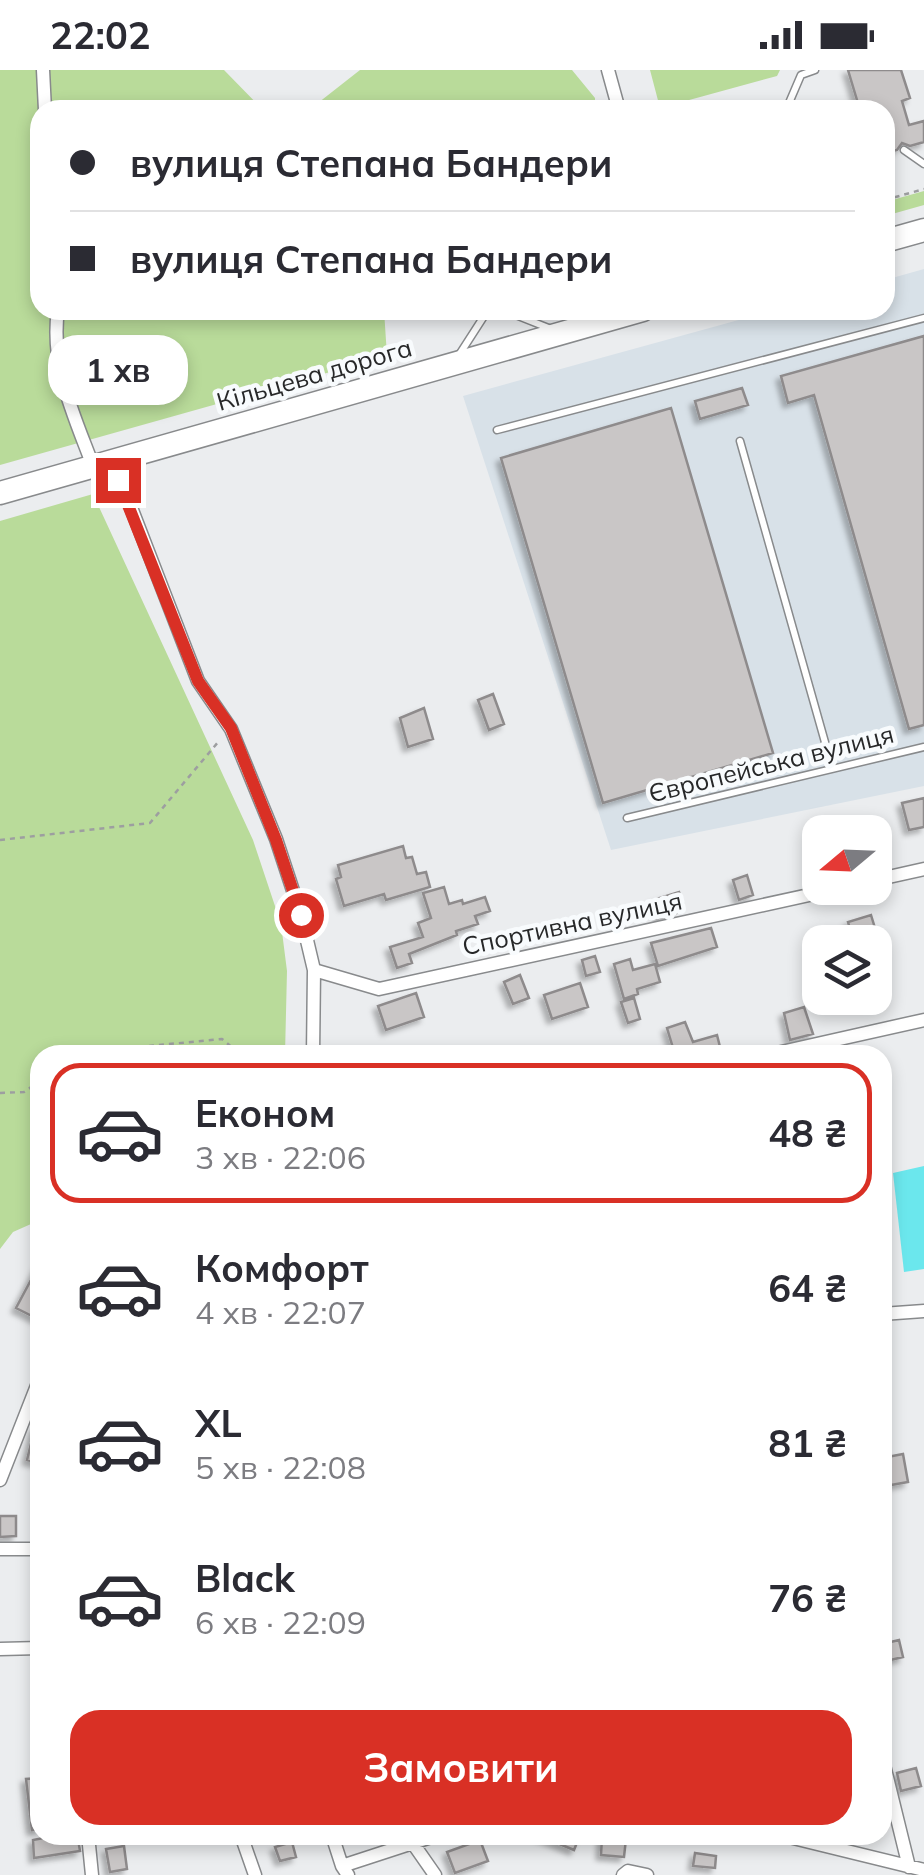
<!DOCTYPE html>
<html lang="uk">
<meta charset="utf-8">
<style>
:root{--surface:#fff;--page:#f2f2f3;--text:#2b2b33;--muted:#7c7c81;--line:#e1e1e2;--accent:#d93025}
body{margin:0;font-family:Mulish,sans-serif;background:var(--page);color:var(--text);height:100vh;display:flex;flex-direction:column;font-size:38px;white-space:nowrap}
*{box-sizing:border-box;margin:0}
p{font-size:32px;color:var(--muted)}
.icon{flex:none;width:55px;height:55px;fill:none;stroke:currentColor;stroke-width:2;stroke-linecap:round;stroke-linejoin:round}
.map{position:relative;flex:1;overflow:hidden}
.sheet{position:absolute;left:30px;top:975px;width:862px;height:800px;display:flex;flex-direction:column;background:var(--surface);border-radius:30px;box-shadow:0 5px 15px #0003}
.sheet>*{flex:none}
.hud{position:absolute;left:30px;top:30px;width:865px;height:220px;border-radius:30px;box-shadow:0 5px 15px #0003;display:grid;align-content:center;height:220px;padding:0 40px;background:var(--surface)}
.needle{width:65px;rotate:251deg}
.buttons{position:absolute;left:802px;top:745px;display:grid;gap:20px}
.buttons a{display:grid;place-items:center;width:90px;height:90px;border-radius:20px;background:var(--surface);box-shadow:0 5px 15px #0003;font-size:50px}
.end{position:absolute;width:45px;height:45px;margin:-22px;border:12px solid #d93025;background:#fff;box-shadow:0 0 0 5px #fff}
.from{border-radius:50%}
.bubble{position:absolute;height:70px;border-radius:30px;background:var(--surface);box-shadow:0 5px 15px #0003;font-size:32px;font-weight:700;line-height:70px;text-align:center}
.hud b{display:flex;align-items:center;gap:35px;height:95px;font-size:38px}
.hud b+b{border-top:2px solid var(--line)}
.hud i{width:25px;height:25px;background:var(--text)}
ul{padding:18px 0 0;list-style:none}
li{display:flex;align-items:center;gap:30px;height:140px;margin:0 20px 15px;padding:0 20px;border:5px solid transparent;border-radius:30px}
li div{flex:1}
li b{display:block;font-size:38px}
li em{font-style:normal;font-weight:700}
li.active{border-color:var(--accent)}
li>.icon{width:90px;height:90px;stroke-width:1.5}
.button{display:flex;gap:20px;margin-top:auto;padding:20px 40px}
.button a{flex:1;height:115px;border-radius:30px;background:var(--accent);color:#fff;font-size:40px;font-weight:700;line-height:115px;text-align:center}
.status{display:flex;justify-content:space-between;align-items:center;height:70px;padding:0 50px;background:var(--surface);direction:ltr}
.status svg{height:28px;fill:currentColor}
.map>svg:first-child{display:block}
.built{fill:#d8e1e8}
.green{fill:#b9db9a}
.water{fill:#6be7ed}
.building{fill:#c9c6c6;stroke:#8e8b8c;stroke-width:2.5;filter:url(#shadow)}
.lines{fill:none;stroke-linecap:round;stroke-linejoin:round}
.service-casing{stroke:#888a8c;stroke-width:9}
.minor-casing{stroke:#888a8c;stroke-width:15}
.trunk-casing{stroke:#888a8c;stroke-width:25}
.path{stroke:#9d9ea0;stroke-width:2.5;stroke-dasharray:5 5;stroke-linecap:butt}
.service{stroke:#fff;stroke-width:6}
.minor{stroke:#fff;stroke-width:12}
.trunk{stroke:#fff;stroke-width:22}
.route{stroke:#d93025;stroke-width:12}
.labels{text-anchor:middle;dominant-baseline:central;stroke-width:9;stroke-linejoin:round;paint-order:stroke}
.street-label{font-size:25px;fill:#272829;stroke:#f8fbfd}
</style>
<div class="status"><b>22:02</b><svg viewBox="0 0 49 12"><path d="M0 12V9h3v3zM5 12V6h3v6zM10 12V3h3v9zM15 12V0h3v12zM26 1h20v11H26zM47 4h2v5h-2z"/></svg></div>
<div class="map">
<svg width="924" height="1805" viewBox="0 0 924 1805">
<defs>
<filter id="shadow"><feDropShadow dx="-4.5" dy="4.5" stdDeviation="2.5" flood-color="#0004"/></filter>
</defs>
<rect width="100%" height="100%" fill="#ebedef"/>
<path class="built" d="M924,199v517l-313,64 -148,-454 312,-86h110v-30z"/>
<path class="green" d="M0,0h224l39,40h-223v200h344l3,46 -387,109z
M360,0h212l23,28v12h-286z
M650,0h130l-3,6 -117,32z
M924,121v14l-39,11v-14z
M93,424l160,346 28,84 6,47 -2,84h-245v165l-27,12 -13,17v-728z"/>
<path class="water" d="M924,1096v103l-20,3 -11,-99z"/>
<path class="building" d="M848,0h53l9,28 -8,3 7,24 15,-4v21l-14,4 -8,-3 -5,7 -12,3v-43h-25z
M924,266v389l-15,4 -95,-334 -26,8 -7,-27z
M742,318l6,17 -48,14 -5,-18z
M671,338l102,345 -170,50 -102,-345z
M493,624l11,30 -15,6 -11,-30z
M424,638l9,31 -25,8 -8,-29z
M924,728v29l-15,3 -7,-27z
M403,776l3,12 6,-1 5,17 9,-2 4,15 -44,13 -2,-6 -40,12 -8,-27 5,-2 -3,-12z
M747,805l6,20 -14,5 -6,-20z
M444,817l5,17 13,-4 1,4 22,-7 5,14 -15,5 3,8 -22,7 1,4 -48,19 3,9 -15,5 -7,-21 33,-10 -5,-14 13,-5 -8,-25z
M679,822l4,11 -8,3 2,7 -18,5 -6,-18z
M871,845l7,23 -24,4 -6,-20z
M711,858l6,19 -59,19 -7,-23z
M595,886l5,16 -14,4 -4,-16z
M630,889l3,11 22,-6 5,18 -23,7 1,5 -14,5 -10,-35z
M520,905l9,23 -16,6 -9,-22z
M580,913l8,24 -36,12 -8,-24z
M416,923l8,24 -38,13 -8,-24z
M634,928l6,21 -12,4 -7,-21z
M804,937l9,27 -23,6 -6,-27z
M685,952l8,20 24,-7 3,12 -23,8h-35l-1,-3 12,-4 -6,-20z
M40,1193v57l-24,-12z
M35,1357h5v36l-13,-3z
M903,1384l5,28 -17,3 -1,-9 -5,1 -3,-19z
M0,1446h16v20l-16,1z
M899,1570l4,17 -21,5v-18z
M916,1698l5,18 -20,5 -4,-18z
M40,1708v51l-8,1 -6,-51z
M59,1765l19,4 2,12 -46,7 -1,-18z
M538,1765h42l-6,15z
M602,1767l24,2 -2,18 -23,-2z
M480,1770l8,21 -33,12 -8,-21z
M292,1772l4,15 -16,4 -5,-14z
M124,1776l3,23 -17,3 -4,-23z
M695,1783l21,3 -1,12 -22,-2z"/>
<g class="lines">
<g class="service-casing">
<path id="service" d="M786,40l15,-35 14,-5
M904,80l20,14
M503,240l48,19
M459,285l29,-45
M497,360l427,-112
M740,371l92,326
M627,748l297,-71"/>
</g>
<g class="minor-casing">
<path id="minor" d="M43,0l2,40
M608,0l11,40
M58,240c-8,56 16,105 35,156
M108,392l19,35 71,184 33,48 45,110 25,76 13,55 -1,85
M875,810l49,-11
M314,900l65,19 462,-101
M768,985l156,-35
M882,1244l42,-3
M0,1410l40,-102
M0,1479h40
M0,1579l40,-1
M882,1687l27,110
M88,1765l4,40
M241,1765l14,40
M332,1765l10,31 6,9
M781,1765l143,35
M412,1772l23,33
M342,1796l95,-31
M623,1805l5,-4 19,4"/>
</g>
<g class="trunk-casing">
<path id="trunk" d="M885,171l39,-11
M0,423l643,-183"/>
</g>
<path class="path" d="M885,130l39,-11
M0,770l150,-17 69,-82
M80,985l6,-3 136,-13 19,16
M0,1023l24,-1 16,-11"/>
<use href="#service" class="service"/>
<use href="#minor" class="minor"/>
<use href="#trunk" class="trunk"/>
</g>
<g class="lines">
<path class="route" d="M118,410l80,201 33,47 45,112 25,75"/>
</g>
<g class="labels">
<g class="street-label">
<text transform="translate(314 304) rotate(-16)">Кільцева дорога</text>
<text transform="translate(771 693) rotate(-14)">Європейська вулиця</text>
<text transform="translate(572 853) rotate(-12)">Спортивна вулиця</text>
</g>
</g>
</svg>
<div class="buttons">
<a><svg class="needle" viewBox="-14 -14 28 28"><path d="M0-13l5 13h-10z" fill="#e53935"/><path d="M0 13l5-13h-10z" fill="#7c7c81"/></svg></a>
<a><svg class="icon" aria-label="layers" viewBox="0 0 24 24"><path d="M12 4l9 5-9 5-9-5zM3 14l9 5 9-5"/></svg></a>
</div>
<i class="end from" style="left:301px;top:845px"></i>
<i class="end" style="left:118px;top:410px"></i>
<div class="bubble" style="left:48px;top:265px;width:140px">1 хв</div>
<div class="hud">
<b><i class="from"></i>вулиця Степана Бандери</b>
<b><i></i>вулиця Степана Бандери</b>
</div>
<section class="sheet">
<ul>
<li class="active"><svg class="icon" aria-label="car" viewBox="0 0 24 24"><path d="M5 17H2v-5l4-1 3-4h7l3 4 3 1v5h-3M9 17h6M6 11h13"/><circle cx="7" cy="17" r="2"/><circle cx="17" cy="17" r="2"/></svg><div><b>Економ</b><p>3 хв · 22:06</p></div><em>48 ₴</em></li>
<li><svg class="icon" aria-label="car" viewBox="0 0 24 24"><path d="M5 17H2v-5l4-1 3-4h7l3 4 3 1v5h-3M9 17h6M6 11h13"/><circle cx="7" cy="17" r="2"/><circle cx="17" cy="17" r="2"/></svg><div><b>Комфорт</b><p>4 хв · 22:07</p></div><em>64 ₴</em></li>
<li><svg class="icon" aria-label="car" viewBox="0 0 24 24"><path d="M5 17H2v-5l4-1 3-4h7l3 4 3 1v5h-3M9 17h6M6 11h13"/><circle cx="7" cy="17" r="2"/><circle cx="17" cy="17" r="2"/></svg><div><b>XL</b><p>5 хв · 22:08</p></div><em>81 ₴</em></li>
<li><svg class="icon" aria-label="car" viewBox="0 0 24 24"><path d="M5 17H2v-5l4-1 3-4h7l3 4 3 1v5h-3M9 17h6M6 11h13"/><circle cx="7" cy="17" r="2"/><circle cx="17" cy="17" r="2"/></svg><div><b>Black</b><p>6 хв · 22:09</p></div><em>76 ₴</em></li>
</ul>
<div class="button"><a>Замовити</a></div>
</section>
</div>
